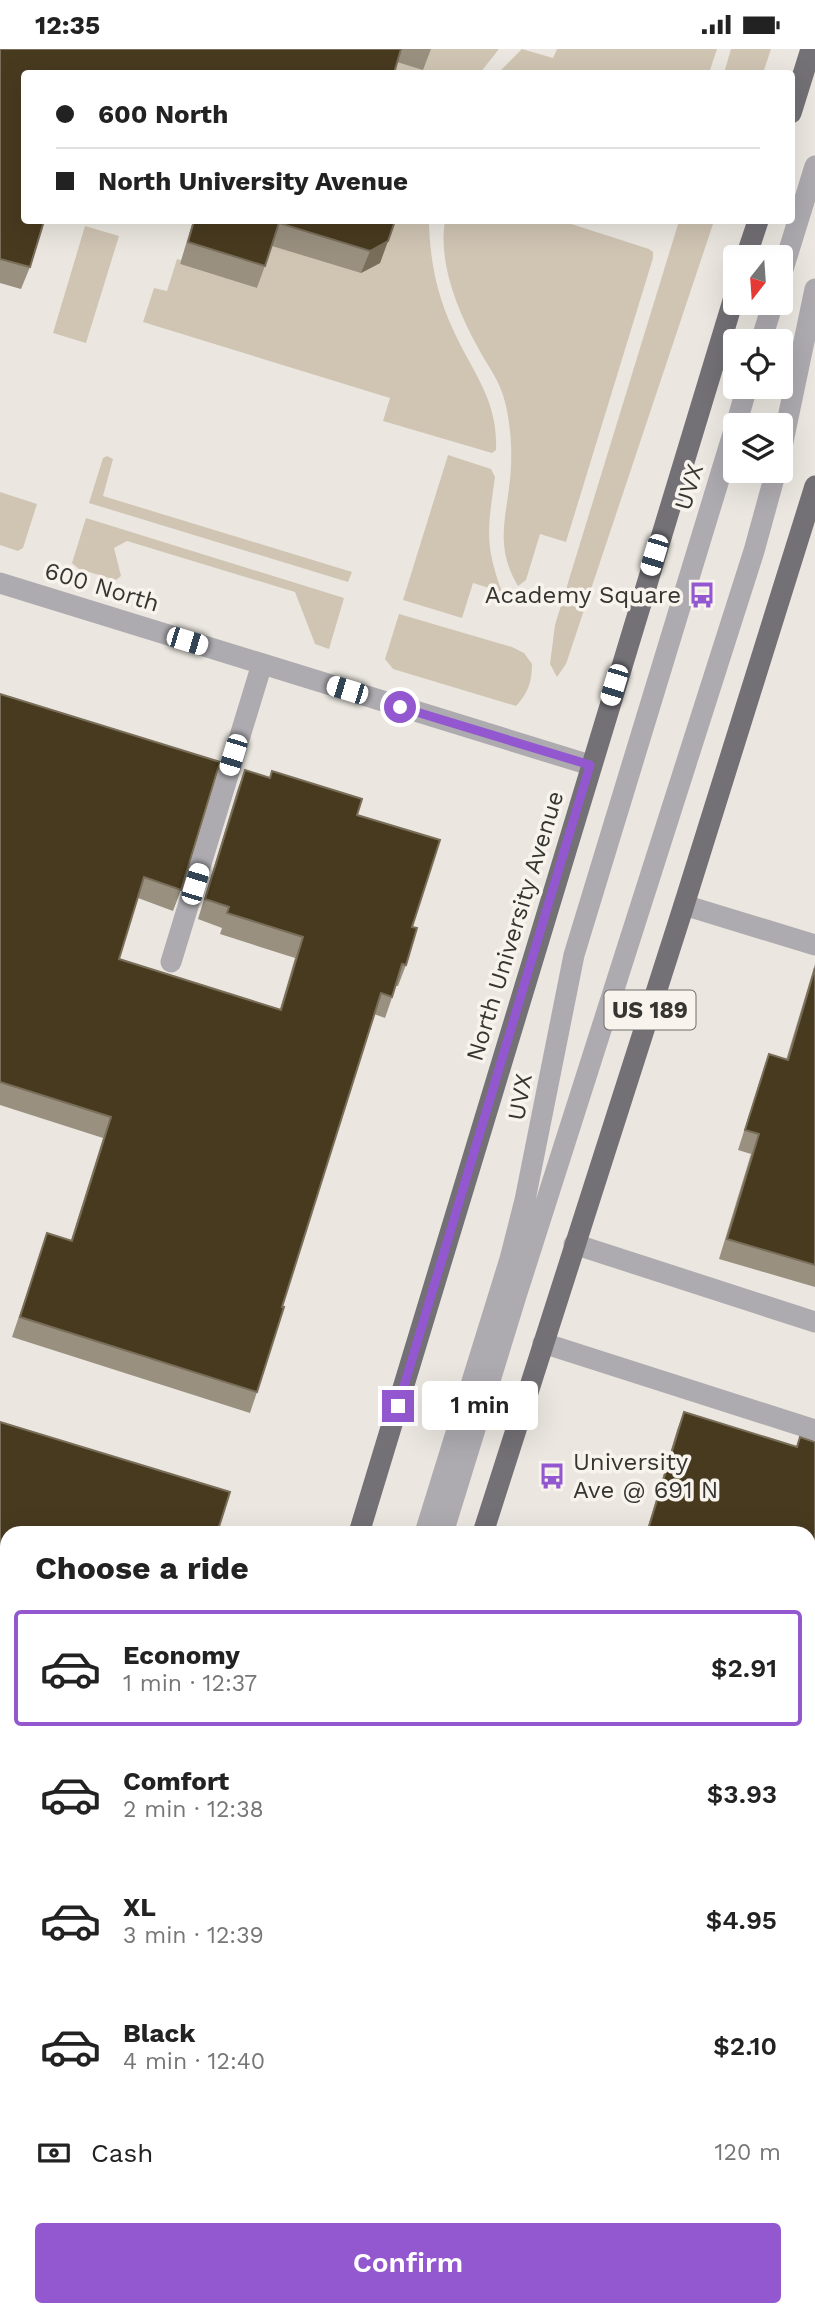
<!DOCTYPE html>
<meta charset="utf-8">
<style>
:root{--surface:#fff;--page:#f6f6f6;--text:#222;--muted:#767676;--line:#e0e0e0;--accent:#9358cf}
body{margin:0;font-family:"Work Sans",sans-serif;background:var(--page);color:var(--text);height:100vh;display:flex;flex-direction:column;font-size:26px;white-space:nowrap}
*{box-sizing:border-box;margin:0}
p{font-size:23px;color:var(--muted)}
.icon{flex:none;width:38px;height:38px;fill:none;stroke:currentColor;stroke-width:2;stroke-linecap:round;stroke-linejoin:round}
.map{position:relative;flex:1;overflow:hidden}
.sheet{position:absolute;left:0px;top:1477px;width:816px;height:791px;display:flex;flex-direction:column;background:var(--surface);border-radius:21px 21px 0 0;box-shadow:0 7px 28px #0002}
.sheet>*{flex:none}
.hud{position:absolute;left:21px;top:21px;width:774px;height:154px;border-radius:7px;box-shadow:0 7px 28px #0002;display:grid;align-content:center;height:154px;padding:0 35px;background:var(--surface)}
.needle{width:46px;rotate:197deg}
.fabs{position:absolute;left:723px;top:196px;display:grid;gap:14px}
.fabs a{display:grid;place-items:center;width:70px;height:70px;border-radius:7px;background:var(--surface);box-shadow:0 7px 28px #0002;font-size:35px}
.end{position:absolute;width:32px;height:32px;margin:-16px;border:9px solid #9358cf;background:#fff;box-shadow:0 0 0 4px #fff}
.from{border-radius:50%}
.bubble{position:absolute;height:49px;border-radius:7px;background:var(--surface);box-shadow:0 7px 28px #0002;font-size:23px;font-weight:600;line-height:49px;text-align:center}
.car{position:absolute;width:21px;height:42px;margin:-21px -10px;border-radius:9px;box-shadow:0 0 5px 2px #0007;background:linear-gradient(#fff 24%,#345 0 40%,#fff 0 76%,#345 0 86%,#fff 0)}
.hud b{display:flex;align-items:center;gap:24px;height:66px;font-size:26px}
.hud b+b{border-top:2px solid var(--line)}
.hud i{width:18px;height:18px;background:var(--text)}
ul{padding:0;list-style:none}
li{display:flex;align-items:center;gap:21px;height:116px;margin:0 14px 10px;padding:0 21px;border:4px solid transparent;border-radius:7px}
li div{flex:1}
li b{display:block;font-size:26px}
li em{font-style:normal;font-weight:600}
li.selected{border-color:var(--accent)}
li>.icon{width:63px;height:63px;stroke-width:1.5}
h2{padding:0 35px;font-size:32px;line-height:84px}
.pay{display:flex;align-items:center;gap:18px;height:77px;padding:0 35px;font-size:26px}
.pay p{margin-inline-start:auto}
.cta{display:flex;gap:14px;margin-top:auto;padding:14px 35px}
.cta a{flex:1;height:80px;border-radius:7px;background:var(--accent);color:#fff;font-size:28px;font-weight:600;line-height:80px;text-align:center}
.status{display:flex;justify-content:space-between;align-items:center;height:49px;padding:0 35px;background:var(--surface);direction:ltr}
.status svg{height:19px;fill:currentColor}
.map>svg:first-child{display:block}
.green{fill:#d0c5b3}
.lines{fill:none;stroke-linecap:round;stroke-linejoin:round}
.service{stroke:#adabaf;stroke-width:21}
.minor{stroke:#adabaf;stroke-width:21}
.tertiary{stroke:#adabaf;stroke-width:21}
.secondary{stroke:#908e93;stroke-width:21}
.trunk{stroke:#737076;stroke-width:21}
.wall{fill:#9a9080}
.shaded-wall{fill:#796e59}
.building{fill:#483a1f;stroke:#796e59;stroke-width:2}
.route{stroke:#9358cf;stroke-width:9}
.labels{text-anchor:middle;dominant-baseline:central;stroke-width:7;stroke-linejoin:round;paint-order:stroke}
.shield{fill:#f8f4ed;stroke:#706e6a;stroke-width:2}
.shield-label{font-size:23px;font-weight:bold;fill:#363532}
.street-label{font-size:24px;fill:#363532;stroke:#f8f4ed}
.poi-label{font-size:24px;fill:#363532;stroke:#f8f4ed;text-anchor:end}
</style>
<div class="status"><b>12:35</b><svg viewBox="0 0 49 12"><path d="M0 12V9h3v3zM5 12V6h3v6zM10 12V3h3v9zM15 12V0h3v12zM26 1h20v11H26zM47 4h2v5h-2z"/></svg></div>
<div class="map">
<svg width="815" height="2268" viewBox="0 0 815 2268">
<rect width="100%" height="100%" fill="#ebe7e0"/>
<path class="green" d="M430,0h69l-19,24h-87l3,-11z
M522,0l31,9 4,-9h160l-8,24h-211z
M731,0h40l-8,24h-39z
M393,172h36c1,44 9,79 29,119 19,38 40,64 38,110l-4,3 -109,-32 7,-23 -247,-76 11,-34 13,3 10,-32 4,1 -1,4 77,24 13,-43z
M445,172h70l12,3 3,-3h32l87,28 4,3v6l-87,284 -26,-8 -14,46 -8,6c-26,-43 -9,-74 -7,-120 1,-21 -1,-44 -6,-64 -5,-22 -19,-38 -29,-58 -19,-35 -38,-83 -31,-123z
M679,172h35l-148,443 -9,13 -7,-13 5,-39z
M85,177l34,10 -33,107 -33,-10z
M448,406l43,14 4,8c-7,51 -11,66 7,115l-29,-9 -11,35 -59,-18z
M107,407l6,3 -10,37 249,76 -4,10 -259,-79 14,-45z
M0,443l37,12 -14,44 -5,3 -18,-6z
M86,469l258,80 -15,51 -14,-5 -20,-52 -168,-51 -13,7 7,28 -5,4 -37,-11 -7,-6z
M399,565l113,33 12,6 8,11c0,18 -4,29 -16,42l-123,-37 -8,-10z"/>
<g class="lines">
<path class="service" d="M780,230l35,-113
M761,292l12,-38
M736,376l11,-38
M780,407l35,-167
M684,856l131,40
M171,913l91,-298
M574,1195l241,78
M543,1294l272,87
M425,1484l85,-274 15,-59 49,-245 161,-528
M443,1484l73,-237 238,-745 22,-80
M808,1612l7,-2
M0,1650l7,2
M0,2187l7,6"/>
<path class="minor" d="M0,534l590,182"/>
<path class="tertiary" d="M808,1912l7,2"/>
<path class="secondary" d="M0,1620l7,3
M0,1705l7,2"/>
<path class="trunk" d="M791,64l20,-64
M746,208l12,-36
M359,1484c127,-412 249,-827 376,-1239
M483,1484l201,-628 131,-419
M130,2268l2,-7
M191,2268l2,-7
M227,2268l3,-7"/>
</g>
<path class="wall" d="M0,0h431l-8,21 -26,-8 -373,11 6,194 -9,22 -21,-6z
M193,172h202l-15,42 -19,10 -89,-27 -15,42 -77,-24z
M0,645l181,196 -8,21 -35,-13 -19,61 161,50 15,-51 -75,-24 2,-6 -24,-9 39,-128 8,-21 112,45 55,112 -6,38 -8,21h-2l-11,32 -11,-4 -92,293 -25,85 -7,21 -238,-76 35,-104 24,7 32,-102 -103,-33z
M815,915v323l-96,-28 32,-105 -13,-4 24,-76 7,-20 17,6z
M684,1363l112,35 4,-10 8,96h-162l31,-103z
M0,1373l7,111v37l-7,-2z
M815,1774v26l-7,-2z
M0,1780l7,2v306l-7,-2z
M690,2261h96l-2,7h-71z"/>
<path class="shaded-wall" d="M388,192l-8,22 -19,10 9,-22z"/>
<path class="building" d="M0,0h401l-7,24h-370v148h20l-14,46 -30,-8z
M194,172h201l-7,20 -18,10 -91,-28 -14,43 -77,-24z
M0,645l220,68 -39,128 -37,-13 -25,82 162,51 22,-73 -76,-24 2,-6 -24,-8 40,-129 25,8 2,-7 90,28 -5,16 83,25 -28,87 5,1 -11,37 -4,-1 -10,33 -11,-4 -99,314h2l-27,85 -237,-75 27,-84 25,8 39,-124 -111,-35z
M815,919v297l-88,-26 32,-105 -14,-4 24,-76 19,6z
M684,1363l113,35 3,-10 15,5v111l-7,21v-41h-161z
M0,1373l230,70 -13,41h-210v12l-7,-2z
M0,1780l7,2v283l-7,-2z
M808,2035l7,2v131l-7,21z
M742,2261h44l-2,7h-19z"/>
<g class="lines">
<path class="route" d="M398,1357l192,-641 -190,-58"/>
</g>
<defs>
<g id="bus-bare" transform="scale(2.1)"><path d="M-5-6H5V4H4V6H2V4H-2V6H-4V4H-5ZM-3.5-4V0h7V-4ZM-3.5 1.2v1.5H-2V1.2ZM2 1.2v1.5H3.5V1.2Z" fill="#9358cf" stroke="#f8f4ed" stroke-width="2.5" paint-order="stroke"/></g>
</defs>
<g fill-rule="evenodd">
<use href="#bus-bare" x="702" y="546"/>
<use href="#bus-bare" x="552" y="1427"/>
</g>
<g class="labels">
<rect class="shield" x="604.5" y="941.5" width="91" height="39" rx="5"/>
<g class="shield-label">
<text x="650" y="961">US 189</text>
</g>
<g class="street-label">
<text transform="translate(689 438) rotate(-73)">UVX</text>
<text transform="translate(102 538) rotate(17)">600 North</text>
<text transform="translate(515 877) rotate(-73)">North University Avenue</text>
<text transform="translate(520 1048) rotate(-80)">UVX</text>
</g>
<g class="poi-label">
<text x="681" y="546">Academy Square</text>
<text x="573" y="1413" text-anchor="start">University<tspan x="573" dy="28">Ave @ 691 N</tspan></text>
</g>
</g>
</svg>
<div class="fabs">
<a><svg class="needle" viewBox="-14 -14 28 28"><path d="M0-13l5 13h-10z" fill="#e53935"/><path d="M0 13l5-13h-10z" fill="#767676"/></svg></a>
<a><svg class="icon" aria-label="locate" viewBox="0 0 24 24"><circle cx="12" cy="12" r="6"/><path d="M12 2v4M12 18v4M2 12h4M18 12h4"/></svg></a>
<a><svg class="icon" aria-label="layers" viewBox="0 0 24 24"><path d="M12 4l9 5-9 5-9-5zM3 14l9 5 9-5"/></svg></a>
</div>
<i class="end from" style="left:400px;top:658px"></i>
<i class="end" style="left:398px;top:1357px"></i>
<div class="bubble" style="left:422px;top:1332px;width:116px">1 min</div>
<i class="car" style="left:654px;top:506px;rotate:197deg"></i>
<i class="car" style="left:187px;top:592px;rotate:107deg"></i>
<i class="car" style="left:614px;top:636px;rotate:197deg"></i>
<i class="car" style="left:347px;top:641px;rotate:287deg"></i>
<i class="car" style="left:233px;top:706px;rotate:197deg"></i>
<i class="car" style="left:195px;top:835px;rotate:17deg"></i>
<div class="hud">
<b><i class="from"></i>600 North</b>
<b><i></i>North University Avenue</b>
</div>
<section class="sheet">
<h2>Choose a ride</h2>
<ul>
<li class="selected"><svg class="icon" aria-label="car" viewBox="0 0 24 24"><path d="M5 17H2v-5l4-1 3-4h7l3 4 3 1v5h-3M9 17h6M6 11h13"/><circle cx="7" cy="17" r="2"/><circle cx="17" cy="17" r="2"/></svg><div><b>Economy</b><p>1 min · 12:37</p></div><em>$2.91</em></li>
<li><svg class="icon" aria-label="car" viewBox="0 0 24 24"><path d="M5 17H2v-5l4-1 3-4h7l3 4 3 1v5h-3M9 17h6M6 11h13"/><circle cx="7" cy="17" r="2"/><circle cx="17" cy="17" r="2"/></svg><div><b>Comfort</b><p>2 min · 12:38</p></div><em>$3.93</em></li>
<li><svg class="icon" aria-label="car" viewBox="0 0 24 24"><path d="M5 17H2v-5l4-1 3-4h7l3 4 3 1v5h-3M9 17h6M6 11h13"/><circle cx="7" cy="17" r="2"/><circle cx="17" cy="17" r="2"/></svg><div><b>XL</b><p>3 min · 12:39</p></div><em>$4.95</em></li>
<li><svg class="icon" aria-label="car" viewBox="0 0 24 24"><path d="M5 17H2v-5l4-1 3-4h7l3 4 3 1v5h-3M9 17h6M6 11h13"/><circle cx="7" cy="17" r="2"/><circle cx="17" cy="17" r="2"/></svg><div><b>Black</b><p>4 min · 12:40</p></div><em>$2.10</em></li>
</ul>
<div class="pay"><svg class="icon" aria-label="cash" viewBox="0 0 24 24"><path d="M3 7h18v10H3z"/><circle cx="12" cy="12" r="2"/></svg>Cash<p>120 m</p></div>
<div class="cta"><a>Confirm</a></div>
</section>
</div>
